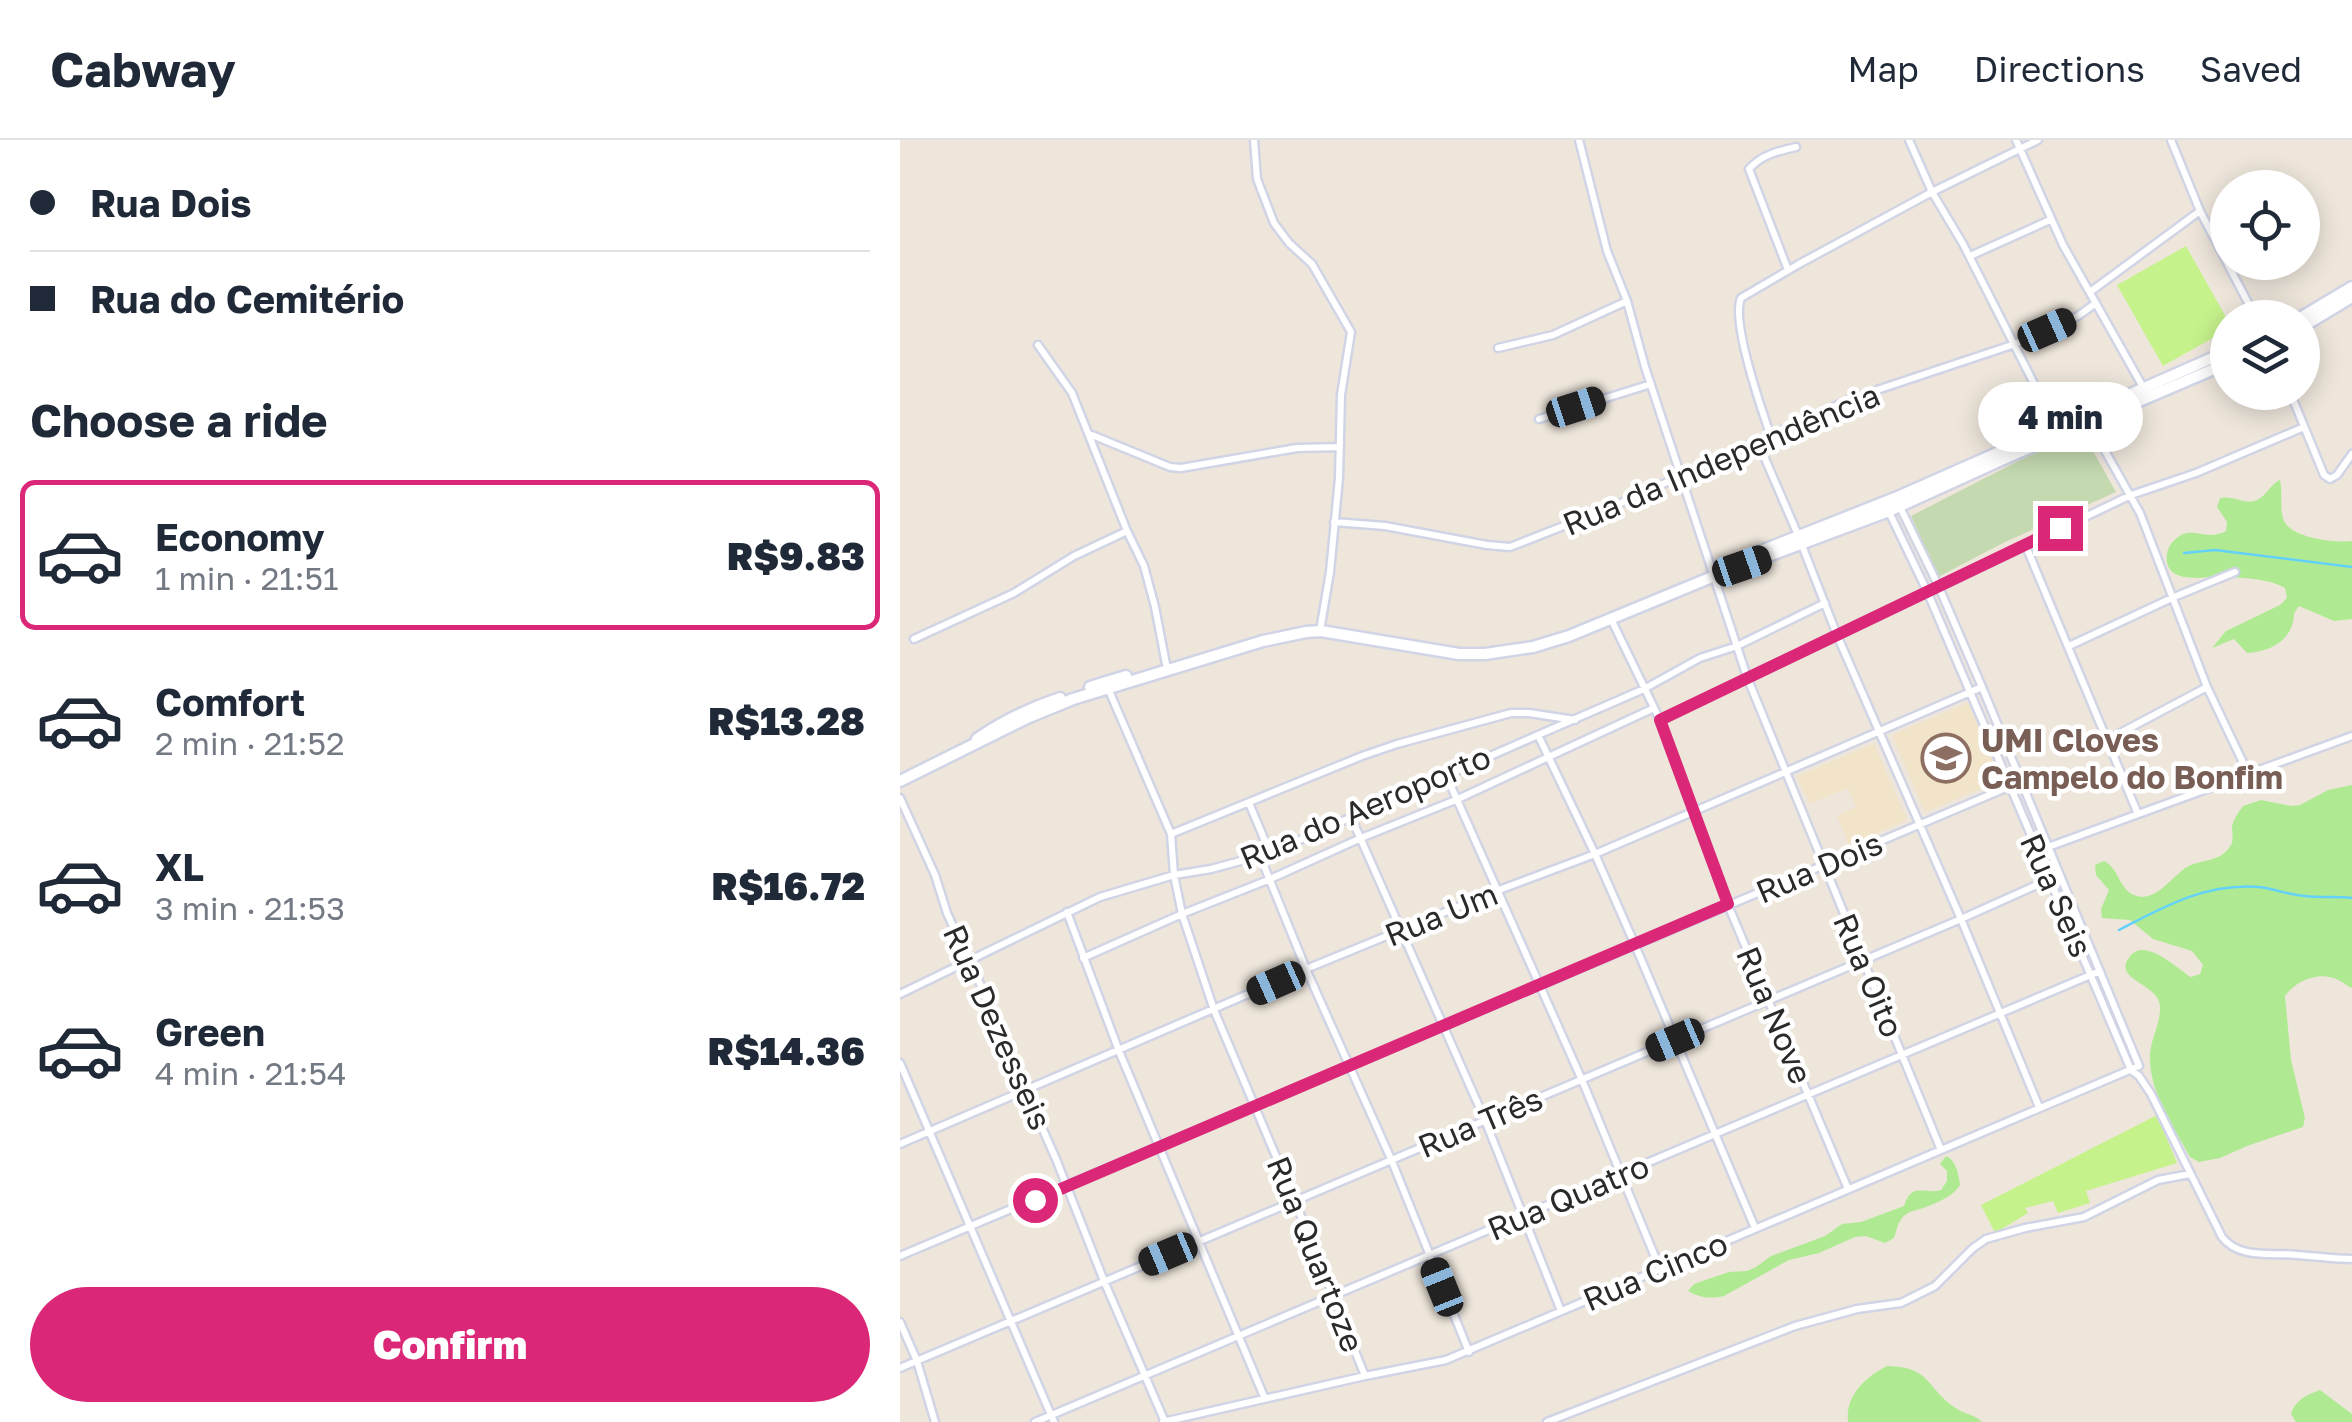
<!DOCTYPE html>
<meta charset="utf-8">
<style>
:root{--surface:#fff;--page:#f6f6f7;--text:#1f2937;--muted:#747a83;--line:#e0e1e3;--accent:#db2777}
body{margin:0;font-family:"Golos Text",sans-serif;background:var(--page);color:var(--text);height:100vh;display:flex;flex-direction:column;font-size:38px;white-space:nowrap}
*{box-sizing:border-box;margin:0}
p{font-size:32px;color:var(--muted)}
.icon{flex:none;width:55px;height:55px;fill:none;stroke:currentColor;stroke-width:2;stroke-linecap:round;stroke-linejoin:round}
.map{position:relative;flex:1;overflow:hidden}
.drawer{display:flex;flex-direction:column;background:var(--surface);width:900px}
.drawer>*{flex:none}
.guide{display:grid;align-content:center;height:220px;padding:0 30px;background:var(--surface)}
.buttons{position:absolute;left:1310px;top:30px;display:grid;gap:20px}
.buttons a{display:grid;place-items:center;width:110px;height:110px;border-radius:50%;background:var(--surface);box-shadow:0 5px 25px #0003;font-size:50px}
.end{position:absolute;width:45px;height:45px;margin:-22px;border:12px solid #db2777;background:#fff;box-shadow:0 0 0 5px #fff}
.from{border-radius:50%}
.bubble{position:absolute;height:70px;border-radius:35px;background:var(--surface);box-shadow:0 5px 25px #0003;font-size:32px;font-weight:800;line-height:70px;text-align:center}
.car{position:absolute;width:30px;height:60px;margin:-30px -15px;border-radius:12px;box-shadow:0 0 8px 2px #0007;background:linear-gradient(#222 24%,#8ab4d8 0 40%,#222 0 76%,#8ab4d8 0 86%,#222 0)}
.guide b{display:flex;align-items:center;gap:35px;height:95px;font-size:38px}
.guide b+b{border-top:2px solid var(--line)}
.guide i{width:25px;height:25px;background:var(--text)}
ul{padding:0;list-style:none}
li{display:flex;align-items:center;gap:30px;height:150px;margin:0 20px 15px;padding:0 10px;border:5px solid transparent;border-radius:15px}
li div{flex:1}
li b{display:block;font-size:38px}
li em{font-style:normal;font-weight:800}
li.on{border-color:var(--accent)}
li>.icon{width:90px;height:90px;stroke-width:1.5}
h2{padding:0 30px;font-size:45px;line-height:120px}
.button{display:flex;gap:20px;margin-top:auto;padding:20px 30px}
.button a{flex:1;height:115px;border-radius:60px;background:var(--accent);color:#fff;font-size:40px;font-weight:800;line-height:115px;text-align:center}
header{display:flex;align-items:center;gap:60px;box-sizing:border-box;height:140px;padding:0 50px;background:var(--surface);border-bottom:2px solid var(--line)}
header strong{font-size:48px}
nav{display:flex;gap:55px;margin-inline-start:auto;font-size:35px}
main{display:flex;flex:1;min-height:0}
.map>svg:first-child{display:block}
.education{fill:#f1e4c8}
.green{fill:#afea92}
.cemetery{fill:#c4d9b0}
.pitch{fill:#c6f28c}
.lines{fill:none;stroke-linecap:round;stroke-linejoin:round}
.stream{stroke:#63d1fa;stroke-width:2.5}
.street-casing{stroke:#d0d4e5;stroke-width:11}
.secondary-casing{stroke:#d0d4e5;stroke-width:15}
.street{stroke:#fff;stroke-width:6}
.secondary{stroke:#fff;stroke-width:10}
.route{stroke:#db2777;stroke-width:12}
.labels{text-anchor:middle;dominant-baseline:central;stroke-width:9;stroke-linejoin:round;paint-order:stroke}
.street-label{font-size:32px;fill:#2a2a2a;stroke:#fff}
.education-label{font-size:32px;font-weight:bold;fill:#785e54;stroke:#fff;text-anchor:start}
</style>
<header>
<strong>Cabway</strong>
<nav><a>Map</a><a>Directions</a><a>Saved</a></nav>
</header>
<main>
<section class="drawer">
<div class="guide">
<b><i class="from"></i>Rua Dois</b>
<b><i></i>Rua do Cemitério</b>
</div>
<h2>Choose a ride</h2>
<ul>
<li class="on"><svg class="icon" aria-label="car" viewBox="0 0 24 24"><path d="M5 17H2v-5l4-1 3-4h7l3 4 3 1v5h-3M9 17h6M6 11h13"/><circle cx="7" cy="17" r="2"/><circle cx="17" cy="17" r="2"/></svg><div><b>Economy</b><p>1 min · 21:51</p></div><em>R$9.83</em></li>
<li><svg class="icon" aria-label="car" viewBox="0 0 24 24"><path d="M5 17H2v-5l4-1 3-4h7l3 4 3 1v5h-3M9 17h6M6 11h13"/><circle cx="7" cy="17" r="2"/><circle cx="17" cy="17" r="2"/></svg><div><b>Comfort</b><p>2 min · 21:52</p></div><em>R$13.28</em></li>
<li><svg class="icon" aria-label="car" viewBox="0 0 24 24"><path d="M5 17H2v-5l4-1 3-4h7l3 4 3 1v5h-3M9 17h6M6 11h13"/><circle cx="7" cy="17" r="2"/><circle cx="17" cy="17" r="2"/></svg><div><b>XL</b><p>3 min · 21:53</p></div><em>R$16.72</em></li>
<li><svg class="icon" aria-label="car" viewBox="0 0 24 24"><path d="M5 17H2v-5l4-1 3-4h7l3 4 3 1v5h-3M9 17h6M6 11h13"/><circle cx="7" cy="17" r="2"/><circle cx="17" cy="17" r="2"/></svg><div><b>Green</b><p>4 min · 21:54</p></div><em>R$14.36</em></li>
</ul>
<div class="button"><a>Confirm</a></div>
</section>
<div class="map">
<svg width="1452" height="1282" viewBox="0 0 1452 1282">
<rect width="100%" height="100%" fill="#eee6db"/>
<path class="education" d="M1068,563l33,77 -76,32 -33,-77z
M974,604l33,76 -58,25 -12,-29 19,-9 -8,-19 -38,16 -13,-28z"/>
<path class="green" d="M1380,340c3,13 -1,29 4,41 8,17 51,22 68,20v78l-18,2 -35,-15 -5,7c0,26 -23,39 -47,40l-13,-14 -22,9 14,-17 54,-26 7,-7 -2,-10c-16,-10 -50,-11 -70,-11 -17,1 -52,6 -48,-23 1,-8 7,-15 14,-19 14,-7 27,6 45,-4l1,-9 -10,-15 3,-9c13,-3 23,6 34,3 11,-2 15,-16 26,-21z
M1452,645v203c-5,-2 -9,-6 -14,-8 -18,-10 -43,1 -53,16l6,64 14,58 -2,9 -56,19 -27,12 -21,4 -9,-5c-16,-30 -40,-63 -40,-99 -1,-17 11,-33 10,-52 -1,-23 -51,-26 -29,-51 15,-17 46,13 60,22l9,-3 3,-9 -11,-14 -39,-12 -23,-19 -28,-2 -1,-9 8,-19 -13,-15 -1,-10 9,-4c15,7 15,28 30,34 21,9 38,-19 53,-28 14,-8 32,-5 41,-18 7,-8 4,-12 4,-22 1,-7 6,-14 11,-21l18,-6 30,6 9,-1 28,-15z
M1046,1016c10,4 13,19 14,29 -7,11 -21,17 -34,22 -7,3 -16,3 -22,9 -6,5 -7,14 -10,22l-9,5 -19,-7 -11,1 -36,16 -30,7 -65,36c-14,3 -24,2 -36,-5l6,-7 35,-12 18,-1 9,-4 15,-11 54,-20 17,-12 19,-2 43,-16c8,-25 20,-11 37,-16l6,-9v-10l-7,-7z
M987,1226c44,1 38,20 67,41 9,7 20,7 28,15h-134c-3,-26 17,-45 39,-56z
M1420,1250l32,24v8h-56l-5,-8c5,-15 16,-19 29,-24z"/>
<path class="cemetery" d="M1184,295l32,57 -113,51 -65,34 -27,-61 115,-59z"/>
<path class="pitch" d="M1286,106l41,73v11l-64,36 -46,-81z
M1257,975l20,48 -91,28 4,12 -32,10 -5,-12 -28,7 3,5 -33,20 -14,-28z"/>
<g class="lines">
<path class="stream" d="M1284,413l31,-3 137,17
M1219,790c46,-24 87,-47 140,-43 16,2 31,8 46,9 16,2 31,0 47,2"/>
<g class="street-casing">
<path id="street" d="M354,0l3,39 17,44 15,20 23,21 39,68 -10,63 -2,83 -9,94 -9,53
M679,0l28,111 20,50 18,66 102,310 194,473
M1009,0l23,52 31,52 93,183
M1116,0l47,105 80,142
M1271,0l29,71 56,107
M1070,116l80,-36
M888,130l-39,-101c12,-14 29,-18 47,-22
M1190,152l110,-81
M138,205l34,48 55,138 17,35 11,41 11,57
M598,208l55,-13 74,-34
M1390,252l34,83 6,4 7,-4 15,-21
M639,279l112,-35
M1193,282l7,20 40,71 67,174 41,86
M870,294c-9,-26 -39,-112 -29,-136l58,-34 133,-72 106,-52
M192,295l78,32 11,1 116,-20 43,-1
M857,300l41,95 39,100 124,284 78,188
M998,363l40,82 44,102 157,379
M989,372l38,79 204,479 8,6 12,18 71,143c18,23 50,15 75,18 18,1 36,4 55,4
M434,382l51,4 102,19 23,2 102,-40 241,-109 162,-54 63,-28 18,-13
M1125,404l113,270
M711,479l49,101 68,185 120,284
M14,499l100,-46 60,-37 53,-25
M1169,506l105,-49 61,-25
M207,546l64,148 3,41 8,39 32,96 80,189 71,177
M760,580l471,-225 65,-22 108,-46
M638,595l57,119 40,91 120,283
M1207,600l100,-53
M546,635l136,305 78,189
M0,658l35,77 12,38 13,29 11,18 20,53 65,146 48,122 61,141
M349,663l21,50
M451,677l134,303 76,191
M271,694l191,-78 35,-12 114,-31h18l46,7
M1148,707l304,-111
M360,716l46,113 85,190 78,193
M167,772l52,139 146,348
M183,818l99,-44 86,-34 93,-42 97,-39 196,-91
M0,854l200,-97 74,-22 37,-6 59,-16 268,-118 106,-46 56,-31 37,-12 88,-43
M0,923l154,359
M0,1004l406,-175 193,-79 96,-36 387,-167
M0,1116l1120,-474
M0,1182l17,39 18,61
M0,1228l1061,-449 98,-44
M135,1282l1065,-451
M263,1282l202,-46 81,-16 693,-294
M647,1282l248,-96 62,-17 44,-6 34,-17 38,-38 13,-9 39,-11 59,-11 74,-37 32,-6"/>
</g>
<g class="secondary-casing">
<path id="secondary" d="M1400,178l52,-31
M1402,187l50,-30
M828,424l167,-66 333,-147
M190,547l36,-11
M77,599c26,-18 53,-31 83,-41
M0,641l129,-64 44,-18 190,-58 43,-9 15,-1 138,23h26l48,-7 36,-11 143,-59 177,-66 119,-54 220,-94"/>
</g>
<use href="#street" class="street"/>
<use href="#secondary" class="secondary"/>
</g>
<g class="lines">
<path class="route" d="M135,1060l693,-296 -68,-184 400,-192"/>
</g>
<defs>
<g id="school-ring" transform="scale(2.5)"><circle r="9.5" fill="#fff" stroke="#8d6e63" stroke-width="1.5"/><path d="M0-5L7-2L0 1L-7-2ZM-4 1L0 2.5L4 1V4Q0 6-4 4Z" fill="#8d6e63"/></g>
</defs>
<g fill-rule="evenodd">
<use href="#school-ring" x="1046" y="618"/>
</g>
<g class="labels">
<g class="street-label">
<text transform="translate(821 319) rotate(-23)">Rua da Independência</text>
<text transform="translate(465 667) rotate(-23)">Rua do Aeroporto</text>
<text transform="translate(919 727) rotate(-23)">Rua Dois</text>
<text transform="translate(1157 755) rotate(66)">Rua Seis</text>
<text transform="translate(541 774) rotate(-22)">Rua Um</text>
<text transform="translate(969 835) rotate(67)">Rua Oito</text>
<text transform="translate(875 875) rotate(67)">Rua Nove</text>
<text transform="translate(98 887) rotate(66)">Rua Dezesseis</text>
<text transform="translate(580 982) rotate(-23)">Rua Três</text>
<text transform="translate(668 1057) rotate(-23)">Rua Quatro</text>
<text transform="translate(416 1114) rotate(68)">Rua Quartoze</text>
<text transform="translate(755 1131) rotate(-23)">Rua Cinco</text>
</g>
<g class="education-label">
<text x="1081" y="600">UMI Cloves<tspan x="1081" dy="37">Campelo do Bonfim</tspan></text>
</g>
</g>
</svg>
<div class="buttons">
<a><svg class="icon" aria-label="locate" viewBox="0 0 24 24"><circle cx="12" cy="12" r="6"/><path d="M12 2v4M12 18v4M2 12h4M18 12h4"/></svg></a>
<a><svg class="icon" aria-label="layers" viewBox="0 0 24 24"><path d="M12 4l9 5-9 5-9-5zM3 14l9 5 9-5"/></svg></a>
</div>
<i class="end from" style="left:135px;top:1060px"></i>
<i class="end" style="left:1160px;top:388px"></i>
<div class="bubble" style="left:1078px;top:242px;width:165px">4 min</div>
<i class="car" style="left:1147px;top:190px;rotate:66deg"></i>
<i class="car" style="left:676px;top:267px;rotate:72deg"></i>
<i class="car" style="left:842px;top:426px;rotate:71deg"></i>
<i class="car" style="left:376px;top:843px;rotate:246deg"></i>
<i class="car" style="left:775px;top:900px;rotate:247deg"></i>
<i class="car" style="left:268px;top:1114px;rotate:247deg"></i>
<i class="car" style="left:542px;top:1147px;rotate:338deg"></i>
</div>
</main>
